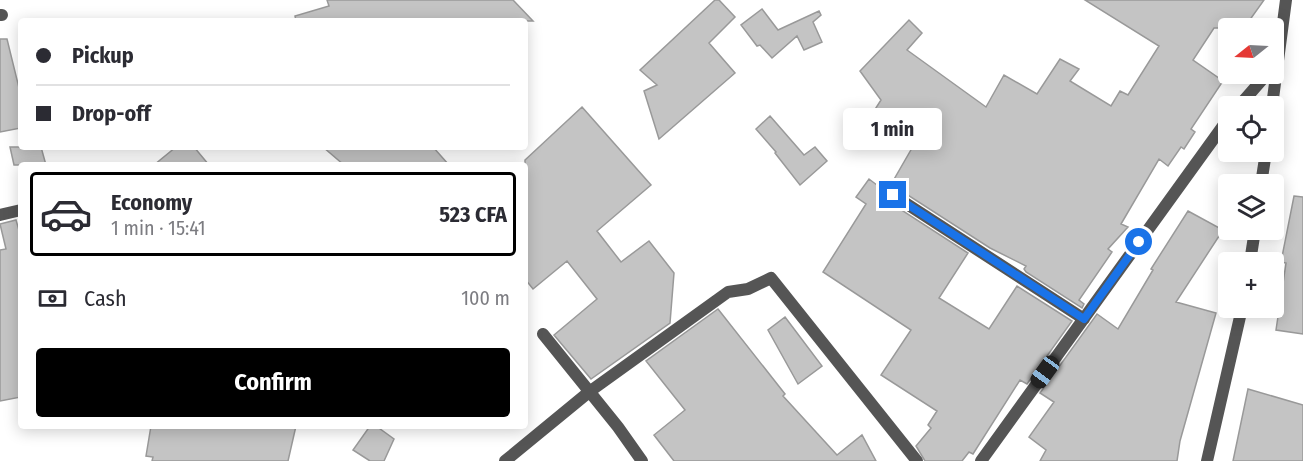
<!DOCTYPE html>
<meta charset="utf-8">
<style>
:root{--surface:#fff;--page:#f2f2f3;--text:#2b2b33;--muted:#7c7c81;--line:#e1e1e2;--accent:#000}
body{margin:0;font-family:"Fira Sans Condensed",sans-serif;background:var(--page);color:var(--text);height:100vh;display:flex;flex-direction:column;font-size:22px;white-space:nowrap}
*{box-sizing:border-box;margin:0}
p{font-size:20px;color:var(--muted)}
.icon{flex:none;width:33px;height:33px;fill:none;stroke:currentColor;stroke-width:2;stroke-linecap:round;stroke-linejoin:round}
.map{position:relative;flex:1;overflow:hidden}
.side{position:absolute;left:18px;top:162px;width:510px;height:267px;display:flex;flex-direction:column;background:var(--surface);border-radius:6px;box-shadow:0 3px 15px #0003}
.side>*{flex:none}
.hud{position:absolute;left:18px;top:18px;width:510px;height:132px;border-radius:6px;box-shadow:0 3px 15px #0003;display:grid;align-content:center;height:132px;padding:0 18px;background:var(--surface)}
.needle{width:39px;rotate:252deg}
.controls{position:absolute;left:1218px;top:18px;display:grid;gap:12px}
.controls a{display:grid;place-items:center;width:66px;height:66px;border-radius:6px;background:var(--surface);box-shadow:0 3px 15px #0003;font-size:30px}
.end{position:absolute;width:27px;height:27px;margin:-14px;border:8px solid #1a73e8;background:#fff;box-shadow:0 0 0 3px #fff}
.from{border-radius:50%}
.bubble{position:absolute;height:42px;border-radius:6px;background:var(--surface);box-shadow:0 3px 15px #0003;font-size:20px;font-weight:700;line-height:42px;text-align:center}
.car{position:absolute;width:18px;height:36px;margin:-18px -9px;border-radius:8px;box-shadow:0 0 4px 2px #0007;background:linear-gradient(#222 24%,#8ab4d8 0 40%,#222 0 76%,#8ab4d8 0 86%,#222 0)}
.hud b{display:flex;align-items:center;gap:21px;height:57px;font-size:22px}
.hud b+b{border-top:2px solid var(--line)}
.hud i{width:15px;height:15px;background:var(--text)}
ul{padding:10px 0 0;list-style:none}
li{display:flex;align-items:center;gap:18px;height:84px;margin:0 12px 9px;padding:0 6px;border:3px solid transparent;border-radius:6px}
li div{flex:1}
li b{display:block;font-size:22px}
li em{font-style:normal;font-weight:700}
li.on{border-color:var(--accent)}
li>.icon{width:54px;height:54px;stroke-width:1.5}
.pay{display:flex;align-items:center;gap:15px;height:66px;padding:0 18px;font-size:22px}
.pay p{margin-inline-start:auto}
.action{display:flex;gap:12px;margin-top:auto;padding:12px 18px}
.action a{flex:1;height:69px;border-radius:6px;background:var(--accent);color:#fff;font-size:24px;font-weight:700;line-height:69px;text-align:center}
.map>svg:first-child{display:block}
.building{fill:#c4c4c4;stroke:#999;stroke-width:1.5}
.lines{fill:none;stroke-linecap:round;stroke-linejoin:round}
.minor{stroke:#555;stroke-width:12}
.route{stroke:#1a73e8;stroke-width:8}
</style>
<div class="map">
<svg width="1303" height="461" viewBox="0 0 1303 461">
<rect width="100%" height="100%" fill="#fff"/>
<path class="building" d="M327,0h186l20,21h-237l-1,-5 34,-10z
M715,0h4l16,17 -26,26 26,30 -76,66 -15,-48 13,-6 -17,-15z
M1085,0h179l-20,28h-30l-21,32 30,21 -32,48 4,3 -11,17 -3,-2 -13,19 -9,-7 -38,65 7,3 -20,22 4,3 -33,48 5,4 -2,4 -56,-36 -2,-3 2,-3 -36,-18 -93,-60h-8l23,-40 -45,-26 14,-22 -21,-29 49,-51 13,13 -15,17 79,57 18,-32 33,19 23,-35 19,10 -9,12 41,25 9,-15 8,4 31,-49z
M762,9l16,21 41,-19 2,4 -8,7 9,20 -18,8 -7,-14 -25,22 -12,-13 -3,1 -16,-21z
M0,39h7l14,57v32l-21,4z
M582,107l69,78 -54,46 24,31 28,-21 25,32 -4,50 -79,56 -37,-44 43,-36 -30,-38 -34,28 -8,-10v-119z
M770,116l34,39 11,-8 12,14 -27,24 -25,-32 1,-1 -20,-23z
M10,147h31l5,18h-32z
M176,147h18l15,18h-55z
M323,147h110l16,18h-105z
M869,179l17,13 -1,6 4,4 79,51 -29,45 50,31 28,-43 55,35 -45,63 -7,-4 -47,74 -4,-2 -7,9h-37l-9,-15 15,-18 -3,-3 9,-14 -56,-36 30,-45 -88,-58 43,-68 -10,-7z
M1294,196l9,1v137l-27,-4 10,-67 -5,-1z
M1188,211l35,19 -47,72 40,11 -36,128 -3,20h-137l6,-11 -17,-13 25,-35 -14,-9 57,-79 21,15 35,-59 -2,-1z
M16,220l5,17v160l-21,4v-151l6,-1 -6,-25z
M718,309l67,85 -2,2 54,59 25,-20 14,26h-202l-20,-26 31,-25 -39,-49z
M785,317l37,49 -24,18 -30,-54z
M1248,389l55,16v56h-70z
M151,426h145l-8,35h-136l1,-4 -7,-1z
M370,426h6l18,13 -10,22h-14l-17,-11z"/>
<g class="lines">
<path class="minor" d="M0,15h2
M1239,106l28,-32
M1272,106l14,-106
M1261,184l5,-32
M893,195l191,124
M0,215l21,-5
M1250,262l5,-32
M543,334l75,93 24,34
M505,461l84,-69 139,-100 20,-3 23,-11 146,183
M981,461l247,-342
M1207,461l35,-153"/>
</g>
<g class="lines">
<path class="route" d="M893,195l191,124 55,-77"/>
</g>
</svg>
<div class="controls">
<a><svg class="needle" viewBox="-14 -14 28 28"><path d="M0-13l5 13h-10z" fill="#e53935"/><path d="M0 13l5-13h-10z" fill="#7c7c81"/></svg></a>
<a><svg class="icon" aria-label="locate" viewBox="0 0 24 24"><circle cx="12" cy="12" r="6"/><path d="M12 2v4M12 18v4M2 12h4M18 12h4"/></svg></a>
<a><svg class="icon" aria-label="layers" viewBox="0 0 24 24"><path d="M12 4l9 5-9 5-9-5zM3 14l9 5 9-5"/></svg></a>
<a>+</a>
</div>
<i class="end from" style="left:1139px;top:242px"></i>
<i class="end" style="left:893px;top:195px"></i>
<div class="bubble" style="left:843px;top:108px;width:99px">1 min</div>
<i class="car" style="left:1045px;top:372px;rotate:216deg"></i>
<div class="hud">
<b><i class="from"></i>Pickup</b>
<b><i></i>Drop-off</b>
</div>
<section class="side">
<ul>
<li class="on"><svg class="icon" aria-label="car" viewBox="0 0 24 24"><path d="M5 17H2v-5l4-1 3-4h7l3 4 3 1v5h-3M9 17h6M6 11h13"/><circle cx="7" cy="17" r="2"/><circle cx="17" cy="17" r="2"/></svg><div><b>Economy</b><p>1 min · 15:41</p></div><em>523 CFA</em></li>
</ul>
<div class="pay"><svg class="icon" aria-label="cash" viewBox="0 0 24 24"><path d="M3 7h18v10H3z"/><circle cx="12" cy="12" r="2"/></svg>Cash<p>100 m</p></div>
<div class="action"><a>Confirm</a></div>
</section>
</div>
